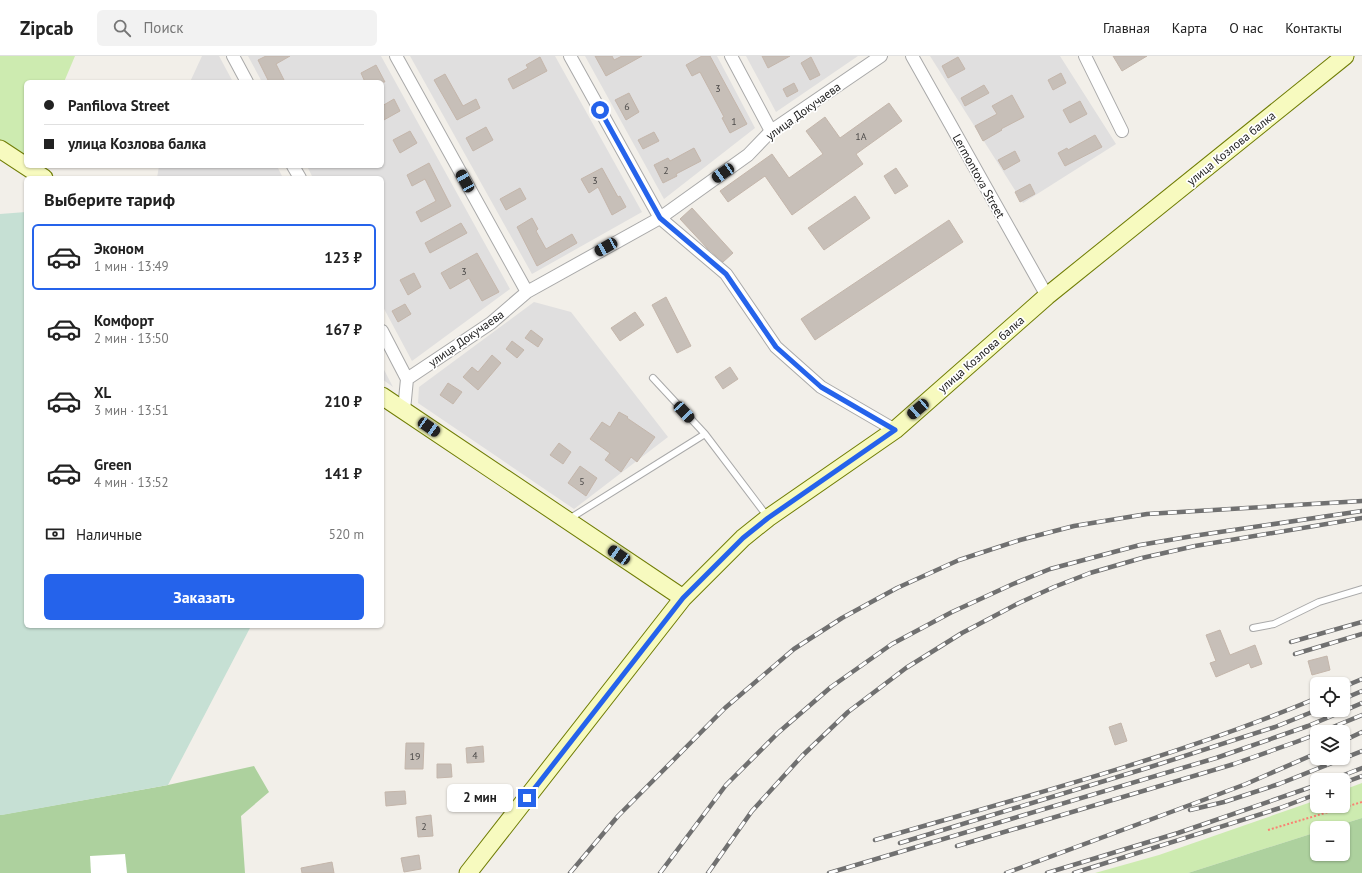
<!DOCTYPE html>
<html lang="ru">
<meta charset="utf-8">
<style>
:root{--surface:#fff;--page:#f2f2f2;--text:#222;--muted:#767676;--line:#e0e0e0;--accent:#2563eb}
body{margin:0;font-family:"PT Sans",sans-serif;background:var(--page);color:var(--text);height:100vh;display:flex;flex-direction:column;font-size:15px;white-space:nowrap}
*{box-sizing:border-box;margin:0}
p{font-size:13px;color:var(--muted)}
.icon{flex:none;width:22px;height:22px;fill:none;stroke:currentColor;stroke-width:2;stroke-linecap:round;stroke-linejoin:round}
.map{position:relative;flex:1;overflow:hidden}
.sheet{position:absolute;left:24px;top:120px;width:360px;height:452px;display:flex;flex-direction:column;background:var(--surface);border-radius:6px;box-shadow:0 1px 3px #0004}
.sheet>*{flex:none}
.top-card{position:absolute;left:24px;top:24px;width:360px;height:88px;border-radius:6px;box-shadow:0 1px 3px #0004;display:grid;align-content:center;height:88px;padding:0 20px;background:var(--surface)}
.tools{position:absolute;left:1310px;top:621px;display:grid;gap:8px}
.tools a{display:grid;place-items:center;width:40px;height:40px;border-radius:6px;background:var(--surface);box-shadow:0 1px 3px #0004;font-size:20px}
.end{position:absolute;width:18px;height:18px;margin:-9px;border:5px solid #2563eb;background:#fff;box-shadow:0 0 0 2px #fff}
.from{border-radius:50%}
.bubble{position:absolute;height:28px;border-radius:6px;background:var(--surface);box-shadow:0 1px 3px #0004;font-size:13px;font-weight:700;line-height:28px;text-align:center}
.car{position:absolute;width:12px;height:24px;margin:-12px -6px;border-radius:5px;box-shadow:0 0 3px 1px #0007;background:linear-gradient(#222 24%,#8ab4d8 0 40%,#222 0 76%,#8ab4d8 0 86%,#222 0)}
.top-card b{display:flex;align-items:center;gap:14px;height:38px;font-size:15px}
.top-card b+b{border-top:1px solid var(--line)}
.top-card i{width:10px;height:10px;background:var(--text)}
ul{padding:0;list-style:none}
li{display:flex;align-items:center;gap:12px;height:66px;margin:0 8px 6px;padding:0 12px;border:2px solid transparent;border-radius:6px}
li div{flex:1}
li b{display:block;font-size:15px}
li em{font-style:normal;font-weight:700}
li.on{border-color:var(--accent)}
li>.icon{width:36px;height:36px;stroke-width:1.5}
h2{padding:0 20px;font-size:18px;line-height:48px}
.pay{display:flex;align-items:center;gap:10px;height:44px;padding:0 20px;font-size:15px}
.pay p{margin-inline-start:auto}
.action{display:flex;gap:8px;margin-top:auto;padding:8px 20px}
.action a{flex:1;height:46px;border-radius:6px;background:var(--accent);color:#fff;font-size:16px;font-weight:700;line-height:46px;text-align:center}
header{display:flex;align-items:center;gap:24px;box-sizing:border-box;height:56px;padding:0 20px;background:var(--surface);border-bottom:1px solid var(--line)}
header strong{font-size:19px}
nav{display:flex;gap:22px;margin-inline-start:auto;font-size:14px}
.search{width:280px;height:36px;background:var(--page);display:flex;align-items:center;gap:10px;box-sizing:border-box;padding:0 14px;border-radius:6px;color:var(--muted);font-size:15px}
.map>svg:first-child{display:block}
.residential{fill:#e0dfdf}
.grass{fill:#cdebb0}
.forest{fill:#add19e}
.wetland{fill:#c6e0d4}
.pier{fill:#fff}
.building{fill:#c7bfb8;stroke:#c4b6ab}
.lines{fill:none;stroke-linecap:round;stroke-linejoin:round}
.lane-casing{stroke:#a9a9a9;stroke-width:8}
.street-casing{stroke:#a9a9a9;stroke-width:14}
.secondary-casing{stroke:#707d05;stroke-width:19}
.path{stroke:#fa8072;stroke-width:2;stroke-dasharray:2 2;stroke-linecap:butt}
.lane{stroke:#fff;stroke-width:6}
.street{stroke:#fff;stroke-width:12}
.secondary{stroke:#f7fabf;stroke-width:17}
.rail-casing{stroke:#707070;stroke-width:4.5}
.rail{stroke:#fff;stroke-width:3;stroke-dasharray:9;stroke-linecap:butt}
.route{stroke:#2563eb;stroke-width:5}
.labels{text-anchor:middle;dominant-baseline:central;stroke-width:3.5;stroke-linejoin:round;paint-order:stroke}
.number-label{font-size:10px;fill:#4b4948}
.street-label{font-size:12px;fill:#222;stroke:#fff}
</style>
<header>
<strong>Zipcab</strong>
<div class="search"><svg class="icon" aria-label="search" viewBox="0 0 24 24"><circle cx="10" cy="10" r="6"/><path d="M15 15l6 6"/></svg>Поиск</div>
<nav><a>Главная</a><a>Карта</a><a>О нас</a><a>Контакты</a></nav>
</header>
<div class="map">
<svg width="1362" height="817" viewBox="0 0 1362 817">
<rect width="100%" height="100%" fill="#f2efe9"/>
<path class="residential" d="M202,0h17l14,26h-43z
M248,0h133l129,233 -98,72 -30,-56v-127h-69l-6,-12h75v-84h-120z
M410,0h145l87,156 -110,62z
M585,0h132l38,72 -91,71z
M746,0h112l-82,56z
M930,0h130l56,88 -93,59z
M159,110h118l6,12h-126z
M534,246l37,10 97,125 -94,72 -156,-106 1,-16z
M382,310l11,21 -11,-8z"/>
<path class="grass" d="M0,0h75l-11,26h-38v84l-26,-17z
M1362,727v35l-32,10h-13v4l-129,41h-93l64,-18 158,-55v6h26v-16z"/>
<path class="forest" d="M254,710l15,26 -28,24 4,57h-245v-58l168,-30z
M1362,762v55h-174l129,-41v22h26v-26h-13z"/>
<path class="wetland" d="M26,156v414h225l-83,159 -166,30h-2v-601z"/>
<path class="pier" d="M125,798l2,19h-36l-1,-17z"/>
<path class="building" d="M266,0h24l-14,8 9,18h-16l-11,-22z
M595,0h17l2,4 8,-4h20l-36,20z
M702,0h8l37,68 -17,9 -8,-15 2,-1 -24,-45 -8,4 -6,-11z
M762,0h28l-22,12z
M1113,0h34l-25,15z
M540,1l7,14 -34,18 -5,-10 20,-11 -2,-3z
M811,1l9,18 -10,5 -9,-17z
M958,1l7,12 -17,9 -6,-12z
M376,9l9,17h-20l-4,-9z
M1061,17l5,10 -13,7 -5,-10z
M445,18l18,32 13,-7 4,9 -23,12 -23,-40z
M794,27l4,8 -11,6 -4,-8z
M984,29l5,8 -24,13 -4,-8z
M629,37l10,19 -13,8 -11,-20z
M1012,39l12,22 -23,12 1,1 -19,11 -8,-15 22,-12 -5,-8z
M394,43l6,12 -18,10v-15z
M1080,45l7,13 -17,9 -7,-13z
M889,47l13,18 -46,33 7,10 -71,51 -27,-39 -37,26 -8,-11 52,-37 17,24 34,-24 -17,-23 19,-14 15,21z
M486,71l7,13 -20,11 -7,-13z
M410,75l7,12 -17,10 -7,-13z
M654,76l5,9 -16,8 -5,-9z
M1095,79l7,12 -37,19 -7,-13 9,-5 1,2z
M694,92l7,13 -25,13 1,2 -14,7 -9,-18 14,-7 2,3z
M1015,95l5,10 -16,9 -6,-10z
M429,107l22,43 -30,16 -5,-10 20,-11 -11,-22 -13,7 -5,-11z
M602,112l16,29 2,-1 6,11 -14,8 -14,-28 -9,6 -8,-14z
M896,112l12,18 -13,8 -11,-18z
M1030,128l5,10 -15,8 -5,-10z
M520,132l6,11 -20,11 -6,-11z
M855,140l15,22 -46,32 -16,-22z
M692,152l41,45 -10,9 -16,-14 -27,-29z
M532,162l6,11 -2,2 10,18 26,-15 5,9 -40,23 -20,-39z
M949,164l14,22 -148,98 -14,-21z
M461,167l6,10 -37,20 -5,-10z
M477,197l22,39 -17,9 -13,-23 -19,11 -9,-16z
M414,217l7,14 -13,8 -8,-15z
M666,241l25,49 -14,7 -25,-48z
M405,248l6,10 -13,8 -6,-11z
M635,256l9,13 -24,16 -9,-13z
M531,274l12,9 -5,8 -13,-9z
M512,285l12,9 -7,8 -11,-9z
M492,299l9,8 -23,27 -15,-13 9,-10 6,5z
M730,311l8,12 -15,10 -8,-12z
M448,327l14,9 -9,12 -13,-9z
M619,356l9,5 -1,1 28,19 -18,25 -6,-5 -10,15 -16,-12 5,-7 -20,-14 12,-17 8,5z
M559,387l12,9 -8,12 -13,-9z
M580,410l17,12 -11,18 -18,-13z
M1220,574l10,25 25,-10 7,19 -11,4 -2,-5 -33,14 -6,-14 6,-2 -10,-26z
M1327,600l3,14 -18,5 -4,-14z
M1121,667l6,18 -12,4 -6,-18z
M406,687h18l-1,26h-18z
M483,690l1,16 -17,1 -1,-15z
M437,708h14l1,13 -15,1z
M405,735l1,13 -20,2 -1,-14z
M431,759l2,21 -15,1 -2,-20z
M419,799l2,14 -17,3 -3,-14z
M332,806l2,11h-32l-1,-5z"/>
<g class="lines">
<g class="lane-casing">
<path id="lane" d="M653,322l52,56
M569,463l136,-85 62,82
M1253,572l21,-4 45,-22 43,-13"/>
</g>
<g class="street-casing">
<path id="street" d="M233,0l14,26
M396,0l131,236
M570,0l90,162 66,56 50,73 45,40 74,43
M731,0l40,75
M912,0l135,240
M1085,0l37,75
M293,110l7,12
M382,275l25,48 -3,31
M407,323l84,-56 36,-31 133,-74 88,-63 23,-24 110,-75"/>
</g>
<g class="secondary-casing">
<path id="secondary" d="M0,93l44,29
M382,340l301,202
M468,817l215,-275 60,-60 25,-20 127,-88 152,-134 298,-240"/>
</g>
<path class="path" d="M1268,774l94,-28"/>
<use href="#lane" class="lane"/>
<use href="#street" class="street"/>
<use href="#secondary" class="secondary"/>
<g class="rail-casing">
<path id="rail" d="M1291,586l71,-20
M1295,598l67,-20
M1343,631l19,-8
M1343,643l19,-8
M1321,676l41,-17
M1343,685l19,-9
M1331,724l31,-12
M1343,727l19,-7
M1190,754l34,-8 55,-18 83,-33
M875,784c148,-43 299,-82 442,-142
M900,787l247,-75 128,-41 42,-17
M957,790l277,-82 62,-22 21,-8
M570,817l48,-57 107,-108 69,-59 48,-31 55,-30 62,-28 61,-20 54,-14 73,-12 215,-13
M660,817l66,-88 53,-53 52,-45 61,-43 60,-32 61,-28 37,-15 90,-24 53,-9 169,-25
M708,817l44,-62 50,-55 46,-44 58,-44 56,-35 57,-30 35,-16 36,-14 52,-15 53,-12 167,-28
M829,817l387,-115 92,-32 54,-23
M1006,817l192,-71 48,-18 71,-31
M1047,817l131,-40 139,-48
M1074,817l206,-65 37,-14"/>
</g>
<use href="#rail" class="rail"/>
</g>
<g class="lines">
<path class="route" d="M527,742l156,-200 60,-60 25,-20 127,-88 -74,-43 -45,-40 -50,-73 -66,-56 -60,-108"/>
</g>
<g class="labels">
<g class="number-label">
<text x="718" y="32">3</text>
<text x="627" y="50">6</text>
<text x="734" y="65">1</text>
<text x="861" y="80">1А</text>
<text x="666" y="114">2</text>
<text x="595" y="124">3</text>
<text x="464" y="215">3</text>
<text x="582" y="425">5</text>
<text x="475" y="699">4</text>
<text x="415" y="700">19</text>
<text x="424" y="770">2</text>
</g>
<g class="street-label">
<text transform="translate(803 55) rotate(-36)">улица Докучаева</text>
<text transform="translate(1231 92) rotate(-39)">улица Козлова балка</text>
<text transform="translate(979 120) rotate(61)">Lermontova Street</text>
<text transform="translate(466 282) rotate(-35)">улица Докучаева</text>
<text transform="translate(981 298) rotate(-41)">улица Козлова балка</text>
</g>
</g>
</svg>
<div class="tools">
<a><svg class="icon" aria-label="locate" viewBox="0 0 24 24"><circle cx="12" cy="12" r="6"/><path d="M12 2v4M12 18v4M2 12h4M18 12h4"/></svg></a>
<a><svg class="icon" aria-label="layers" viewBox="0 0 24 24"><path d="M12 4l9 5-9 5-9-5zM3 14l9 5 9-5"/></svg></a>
<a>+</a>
<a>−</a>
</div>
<i class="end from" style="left:600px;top:54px"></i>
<i class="end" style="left:527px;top:742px"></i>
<div class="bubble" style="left:447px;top:728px;width:66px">2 мин</div>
<i class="car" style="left:723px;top:117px;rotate:235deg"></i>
<i class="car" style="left:465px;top:125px;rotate:331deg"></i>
<i class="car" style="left:606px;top:191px;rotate:241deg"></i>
<i class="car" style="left:918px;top:353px;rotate:229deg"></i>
<i class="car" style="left:684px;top:356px;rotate:137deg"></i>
<i class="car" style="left:429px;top:371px;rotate:124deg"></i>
<i class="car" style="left:619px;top:499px;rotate:304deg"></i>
<div class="top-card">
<b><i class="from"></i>Panfilova Street</b>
<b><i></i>улица Козлова балка</b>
</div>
<section class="sheet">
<h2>Выберите тариф</h2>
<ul>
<li class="on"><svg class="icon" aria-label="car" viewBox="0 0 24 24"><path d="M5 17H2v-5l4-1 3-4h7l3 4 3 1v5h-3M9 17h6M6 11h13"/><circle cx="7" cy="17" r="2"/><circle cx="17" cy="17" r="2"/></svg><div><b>Эконом</b><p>1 мин · 13:49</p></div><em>123 ₽</em></li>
<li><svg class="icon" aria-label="car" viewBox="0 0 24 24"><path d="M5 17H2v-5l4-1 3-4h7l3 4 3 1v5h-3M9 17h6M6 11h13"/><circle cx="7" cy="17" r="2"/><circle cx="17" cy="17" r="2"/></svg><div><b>Комфорт</b><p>2 мин · 13:50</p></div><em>167 ₽</em></li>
<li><svg class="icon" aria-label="car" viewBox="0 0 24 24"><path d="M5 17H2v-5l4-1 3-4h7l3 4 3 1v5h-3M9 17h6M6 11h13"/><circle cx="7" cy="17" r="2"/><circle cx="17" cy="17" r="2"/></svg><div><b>XL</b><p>3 мин · 13:51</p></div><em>210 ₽</em></li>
<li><svg class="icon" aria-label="car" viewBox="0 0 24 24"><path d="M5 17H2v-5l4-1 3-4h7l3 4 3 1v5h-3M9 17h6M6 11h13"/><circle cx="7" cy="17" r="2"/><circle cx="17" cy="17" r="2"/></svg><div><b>Green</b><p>4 мин · 13:52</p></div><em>141 ₽</em></li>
</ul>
<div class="pay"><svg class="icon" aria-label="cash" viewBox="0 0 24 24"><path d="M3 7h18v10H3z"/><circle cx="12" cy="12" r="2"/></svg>Наличные<p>520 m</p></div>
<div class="action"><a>Заказать</a></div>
</section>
</div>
